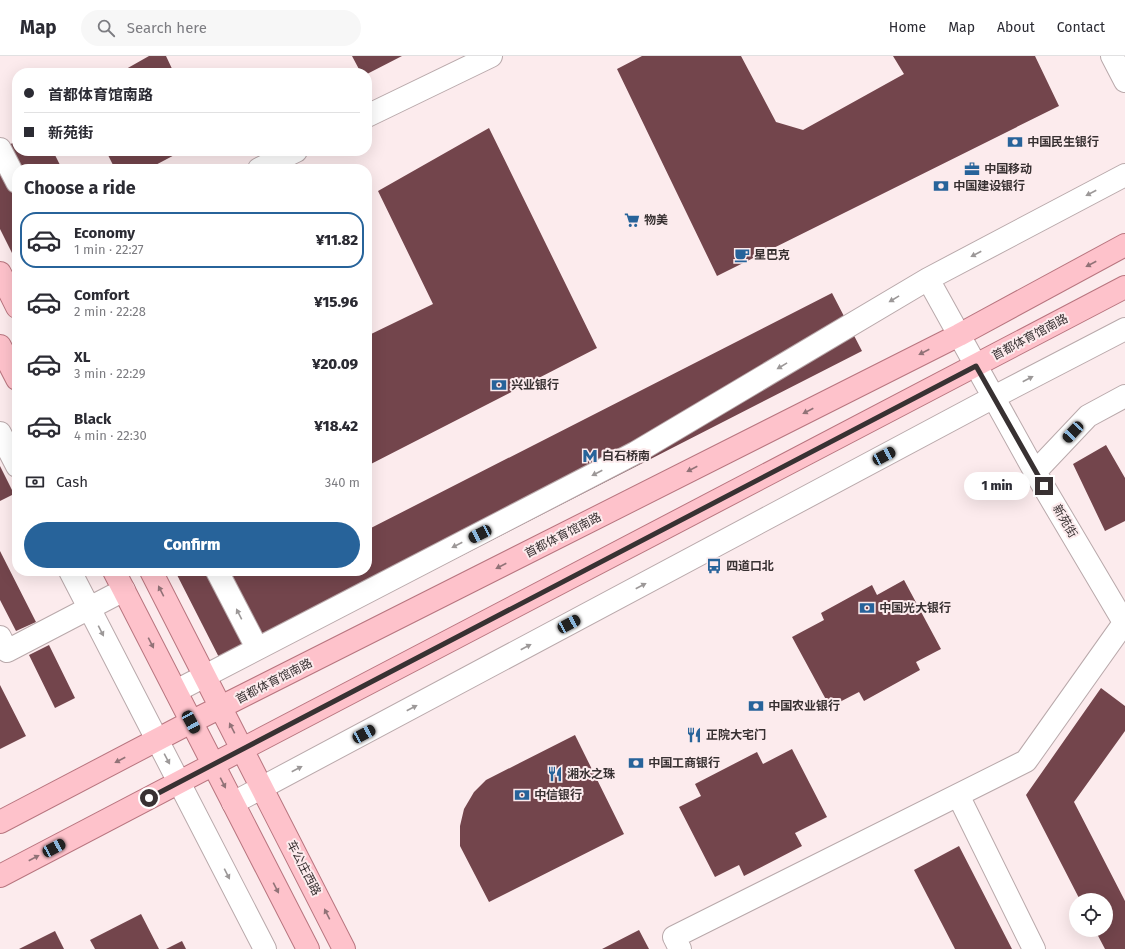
<!DOCTYPE html>
<meta charset="utf-8">
<style>
:root{--surface:#fff;--page:#f7f7f7;--text:#2b2b33;--muted:#7c7c81;--line:#e1e1e2;--accent:#27639a}
body{margin:0;font-family:"Fira Sans","Noto Sans SC",sans-serif;background:var(--page);color:var(--text);height:100vh;display:flex;flex-direction:column;font-size:15px;white-space:nowrap}
*{box-sizing:border-box;margin:0}
p{font-size:13px;color:var(--muted)}
.icon{flex:none;width:22px;height:22px;fill:none;stroke:currentColor;stroke-width:2;stroke-linecap:round;stroke-linejoin:round}
.map{position:relative;flex:1;overflow:hidden}
.sheet{position:absolute;left:12px;top:108px;width:360px;height:412px;display:flex;flex-direction:column;background:var(--surface);border-radius:16px;box-shadow:0 4px 16px #0002}
.sheet>*{flex:none}
.top-card{position:absolute;left:12px;top:12px;width:360px;height:88px;border-radius:16px;box-shadow:0 4px 16px #0002;display:grid;align-content:center;height:88px;padding:0 12px;background:var(--surface)}
.fabs{position:absolute;left:1069px;top:837px;display:grid;gap:8px}
.fabs a{display:grid;place-items:center;width:44px;height:44px;border-radius:50%;background:var(--surface);box-shadow:0 4px 16px #0002;font-size:20px}
.end{position:absolute;width:18px;height:18px;margin:-9px;border:5px solid #383132;background:#fff;box-shadow:0 0 0 2px #fff}
.from{border-radius:50%}
.bubble{position:absolute;height:28px;border-radius:14px;background:var(--surface);box-shadow:0 4px 16px #0002;font-size:13px;font-weight:800;line-height:28px;text-align:center}
.car{position:absolute;width:12px;height:24px;margin:-12px -6px;border-radius:5px;box-shadow:0 0 3px 1px #0007;background:linear-gradient(#222 24%,#8ab4d8 0 40%,#222 0 76%,#8ab4d8 0 86%,#222 0)}
.top-card b{display:flex;align-items:center;gap:14px;height:38px;font-size:15px}
.top-card b+b{border-top:1px solid var(--line)}
.top-card i{width:10px;height:10px;background:var(--text)}
ul{padding:0;list-style:none}
li{display:flex;align-items:center;gap:12px;height:56px;margin:0 8px 6px;padding:0 4px;border:2px solid transparent;border-radius:16px}
li div{flex:1}
li b{display:block;font-size:15px}
li em{font-style:normal;font-weight:800}
li.selected{border-color:var(--accent)}
li>.icon{width:36px;height:36px;stroke-width:1.5}
h2{padding:0 12px;font-size:18px;line-height:48px}
.pay{display:flex;align-items:center;gap:10px;height:44px;padding:0 12px;font-size:15px}
.pay p{margin-inline-start:auto}
.primary-button{display:flex;gap:8px;margin-top:auto;padding:8px 12px}
.primary-button a{flex:1;height:46px;border-radius:24px;background:var(--accent);color:#fff;font-size:16px;font-weight:800;line-height:46px;text-align:center}
header{display:flex;align-items:center;gap:24px;box-sizing:border-box;height:56px;padding:0 20px;background:var(--surface);border-bottom:1px solid var(--line)}
header strong{font-size:19px}
nav{display:flex;gap:22px;margin-inline-start:auto;font-size:14px}
.search{width:280px;height:36px;background:var(--page);display:flex;align-items:center;gap:10px;box-sizing:border-box;padding:0 14px;border-radius:22px;color:var(--muted);font-size:15px}
.map>svg:first-child{display:block}
.building{fill:#73454c}
.lines{fill:none;stroke-linecap:round;stroke-linejoin:round}
.minor-casing{stroke:#b9a9ab;stroke-width:24}
.major-casing{stroke:#b8757f;stroke-width:24}
.minor{stroke:#fff;stroke-width:22}
.major{stroke:#fec2cb;stroke-width:22}
.oneway{fill:#9c9898}
.oneway2{fill:#917277}
.route{stroke:#383132;stroke-width:5}
.labels{text-anchor:middle;dominant-baseline:central;stroke-width:4;stroke-linejoin:round;paint-order:stroke}
.poi-label{font-size:12px;font-weight:bold;fill:#383132;stroke:#fcebed;text-anchor:start}
.street-label{font-size:12px;fill:#383132;stroke:#fcebed}
</style>
<header>
<strong>Map</strong>
<div class="search"><svg class="icon" aria-label="search" viewBox="0 0 24 24"><circle cx="10" cy="10" r="6"/><path d="M15 15l6 6"/></svg>Search here</div>
<nav><a>Home</a><a>Map</a><a>About</a><a>Contact</a></nav>
</header>
<div class="map">
<svg width="1125" height="893" viewBox="0 0 1125 893">
<rect width="100%" height="100%" fill="#fcebed"/>
<path class="building" d="M149,0h17l8,17h-55z
M352,0h50l-35,18v-1h-6z
M642,0h99l35,66 27,8 101,-56 -11,-18h142l24,50 -342,170 -100,-207z
M489,72l108,220 -230,118v-130l66,-32 -55,-113z
M17,85v10h36l9,18h-45v94l-17,-34v-80z
M106,95h76l-34,18h-33z
M832,237l30,58 -634,324 -53,-104h192v-41z
M1106,389l19,33v43l-20,10 -32,-67z
M0,410l14,28 -14,7z
M0,495l36,71 -20,9 -16,-31z
M904,524l37,69 -25,13 4,8 -56,31 -5,-9 -29,15 -38,-70 32,-17 -3,-7 51,-28 5,10z
M49,589l26,53 -20,10 -26,-53z
M0,629l26,51 -26,13z
M1101,632l24,18v25l-51,71 51,99v48h-20l-10,-19h11v-30h-26l-54,-105z
M575,679l49,99 -135,68 -29,-56v-20l4,-17 10,-17 12,-12z
M792,693l35,68 -32,16 7,13 -58,30 -5,-11 -24,12 -36,-70 22,-11 -6,-12 62,-32 6,12z
M959,790l53,103h-57l-41,-79z
M141,858l18,35h-64l-5,-9z
M639,874l10,19h-47z
M55,875l9,18h-45z
M182,885l4,8h-20z"/>
<g class="lines">
<g class="minor-casing">
<path id="minor" d="M1112,0l13,25
M367,60l124,-60
M0,93l17,33
M259,113l37,-18
M928,223l107,193 90,152
M0,377l17,33
M1035,416l53,-56 37,-20
M70,515l195,378
M217,515l40,77
M0,581l7,14 117,-61
M176,635l459,-238 293,-174 197,-104
M958,739l76,154
M233,747l761,-406 131,-68
M680,893l-6,-12 352,-176 98,-138"/>
</g>
<g class="major-casing">
<path id="major" d="M0,217l17,34
M0,290l17,33
M114,515l194,378
M151,515l193,378
M0,766l191,-100 768,-387 166,-90
M0,820l1125,-589"/>
</g>
<use href="#minor" class="minor"/>
<use href="#major" class="major"/>
</g>
<defs><path id="oneway-solid" d="M-6-.8H1V-3.2L6.5 0L1 3.2V.8H-6Z"/></defs>
<g class="oneway">
<use href="#oneway-solid" transform="translate(1091 137) rotate(152)"/>
<use href="#oneway-solid" transform="translate(976 198) rotate(152)"/>
<use href="#oneway-solid" transform="translate(894 243) rotate(149)"/>
<use href="#oneway-solid" transform="translate(782 310) rotate(149)"/>
<use href="#oneway-solid" transform="translate(1028 323) rotate(-28)"/>
<use href="#oneway-solid" transform="translate(597 417) rotate(153)"/>
<use href="#oneway-solid" transform="translate(457 489) rotate(153)"/>
<use href="#oneway-solid" transform="translate(641 530) rotate(-28)"/>
<use href="#oneway-solid" transform="translate(239 558) rotate(-117)"/>
<use href="#oneway-solid" transform="translate(101 575) rotate(63)"/>
<use href="#oneway-solid" transform="translate(526 591) rotate(-28)"/>
<use href="#oneway-solid" transform="translate(412 652) rotate(-28)"/>
<use href="#oneway-solid" transform="translate(167 703) rotate(62)"/>
<use href="#oneway-solid" transform="translate(297 713) rotate(-28)"/>
<use href="#oneway-solid" transform="translate(227 818) rotate(63)"/>
</g>
<g class="oneway2">
<use href="#oneway-solid" transform="translate(1091 208) rotate(152)"/>
<use href="#oneway-solid" transform="translate(924 296) rotate(153)"/>
<use href="#oneway-solid" transform="translate(808 355) rotate(153)"/>
<use href="#oneway-solid" transform="translate(692 413) rotate(153)"/>
<use href="#oneway-solid" transform="translate(501 510) rotate(153)"/>
<use href="#oneway-solid" transform="translate(161 535) rotate(-117)"/>
<use href="#oneway-solid" transform="translate(151 587) rotate(63)"/>
<use href="#oneway-solid" transform="translate(232 672) rotate(-117)"/>
<use href="#oneway-solid" transform="translate(120 704) rotate(152)"/>
<use href="#oneway-solid" transform="translate(223 727) rotate(63)"/>
<use href="#oneway-solid" transform="translate(34 802) rotate(-28)"/>
<use href="#oneway-solid" transform="translate(276 832) rotate(63)"/>
<use href="#oneway-solid" transform="translate(327 858) rotate(-117)"/>
</g>
<g class="lines">
<path class="route" d="M149,742l827,-432 68,120"/>
</g>
<defs>
<g id="bank-bare" transform="scale(1.2)"><path d="M-6-4H6V4H-6ZM0-2.3a2.3 2.3 0 1 0 0 4.6a2.3 2.3 0 1 0 0-4.6Z" fill="#27639a" stroke="#fcebed" stroke-width="2.5" paint-order="stroke"/></g>
<g id="office-bare" transform="scale(1.2)"><path d="M-6-3h4V-5.5h4V-3h4V5H-6ZM-1-4.5V-3h2v-1.5ZM-6 0V1H6V0Z" fill="#27639a" stroke="#fcebed" stroke-width="2.5" paint-order="stroke"/></g>
<g id="supermarket-bare" transform="scale(1.2)"><path d="M-6-5.5h2.5l.6 2H6L4.5 2H-2.5L-4.4-4H-6ZM-1.5 3.2a1.3 1.3 0 1 0 .1 0ZM3 3.2a1.3 1.3 0 1 0 .1 0Z" fill="#27639a" stroke="#fcebed" stroke-width="2.5" paint-order="stroke"/></g>
<g id="cafe-bare" transform="scale(1.2)"><path d="M-5.5-4.5H6V0H3Q3 3.5 0 3.5H-2.5Q-5.5 3.5-5.5 0ZM3-3.2v2h1.7v-2ZM-6 4.5H4V6H-6Z" fill="#27639a" stroke="#fcebed" stroke-width="2.5" paint-order="stroke"/></g>
<g id="metro-bare" transform="scale(1.2)"><path d="M-5.5 5V-5H-3L0 0L3-5H5.5V5H3V-.5L0 4L-3-.5V5Z" fill="#27639a" stroke="#fcebed" stroke-width="2.5" paint-order="stroke"/></g>
<g id="bus-bare" transform="scale(1.2)"><path d="M-5-6H5V4H4V6H2V4H-2V6H-4V4H-5ZM-3.5-4V0h7V-4ZM-3.5 1.2v1.5H-2V1.2ZM2 1.2v1.5H3.5V1.2Z" fill="#27639a" stroke="#fcebed" stroke-width="2.5" paint-order="stroke"/></g>
<g id="restaurant-bare" transform="scale(1.2)"><path d="M-5-6h1v4h1v-4h1v4h1v-4h1v5L-1.5 .5V6h-2V.5L-5-1ZM5-6V6H3V1.5H1.5Q1.5-4 5-6Z" fill="#27639a" stroke="#fcebed" stroke-width="2.5" paint-order="stroke"/></g>
</defs>
<g fill-rule="evenodd">
<use href="#bank-bare" x="1015" y="86"/>
<use href="#office-bare" x="972" y="113"/>
<use href="#bank-bare" x="941" y="130"/>
<use href="#supermarket-bare" x="632" y="164"/>
<use href="#cafe-bare" x="742" y="199"/>
<use href="#bank-bare" x="499" y="329"/>
<use href="#metro-bare" x="590" y="400"/>
<use href="#bus-bare" x="714" y="510"/>
<use href="#bank-bare" x="867" y="552"/>
<use href="#bank-bare" x="756" y="650"/>
<use href="#restaurant-bare" x="694" y="679"/>
<use href="#bank-bare" x="636" y="707"/>
<use href="#restaurant-bare" x="555" y="718"/>
<use href="#bank-bare" x="522" y="739"/>
</g>
<g class="labels">
<g class="poi-label">
<text x="1027" y="86">中国民生银行</text>
<text x="984" y="113">中国移动</text>
<text x="953" y="130">中国建设银行</text>
<text x="644" y="164">物美</text>
<text x="754" y="199">星巴克</text>
<text x="511" y="329">兴业银行</text>
<text x="602" y="400">白石桥南</text>
<text x="726" y="510">四道口北</text>
<text x="879" y="552">中国光大银行</text>
<text x="768" y="650">中国农业银行</text>
<text x="706" y="679">正院大宅门</text>
<text x="648" y="707">中国工商银行</text>
<text x="567" y="718">湘水之珠</text>
<text x="534" y="739">中信银行</text>
</g>
<g class="street-label">
<text transform="translate(1030 281) rotate(-28)">首都体育馆南路</text>
<text transform="translate(1065 465) rotate(60)">新苑街</text>
<text transform="translate(563 479) rotate(-27)">首都体育馆南路</text>
<text transform="translate(274 625) rotate(-27)">首都体育馆南路</text>
<text transform="translate(304 812) rotate(63)">车公庄西路</text>
</g>
</g>
</svg>
<div class="fabs">
<a><svg class="icon" aria-label="locate" viewBox="0 0 24 24"><circle cx="12" cy="12" r="6"/><path d="M12 2v4M12 18v4M2 12h4M18 12h4"/></svg></a>
</div>
<i class="end from" style="left:149px;top:742px"></i>
<i class="end" style="left:1044px;top:430px"></i>
<div class="bubble" style="left:964px;top:416px;width:66px">1 min</div>
<i class="car" style="left:1073px;top:376px;rotate:223deg"></i>
<i class="car" style="left:884px;top:400px;rotate:62deg"></i>
<i class="car" style="left:480px;top:478px;rotate:243deg"></i>
<i class="car" style="left:569px;top:568px;rotate:62deg"></i>
<i class="car" style="left:191px;top:666px;rotate:152deg"></i>
<i class="car" style="left:364px;top:678px;rotate:62deg"></i>
<i class="car" style="left:54px;top:792px;rotate:62deg"></i>
<div class="top-card">
<b><i class="from"></i>首都体育馆南路</b>
<b><i></i>新苑街</b>
</div>
<section class="sheet">
<h2>Choose a ride</h2>
<ul>
<li class="selected"><svg class="icon" aria-label="car" viewBox="0 0 24 24"><path d="M5 17H2v-5l4-1 3-4h7l3 4 3 1v5h-3M9 17h6M6 11h13"/><circle cx="7" cy="17" r="2"/><circle cx="17" cy="17" r="2"/></svg><div><b>Economy</b><p>1 min · 22:27</p></div><em>¥11.82</em></li>
<li><svg class="icon" aria-label="car" viewBox="0 0 24 24"><path d="M5 17H2v-5l4-1 3-4h7l3 4 3 1v5h-3M9 17h6M6 11h13"/><circle cx="7" cy="17" r="2"/><circle cx="17" cy="17" r="2"/></svg><div><b>Comfort</b><p>2 min · 22:28</p></div><em>¥15.96</em></li>
<li><svg class="icon" aria-label="car" viewBox="0 0 24 24"><path d="M5 17H2v-5l4-1 3-4h7l3 4 3 1v5h-3M9 17h6M6 11h13"/><circle cx="7" cy="17" r="2"/><circle cx="17" cy="17" r="2"/></svg><div><b>XL</b><p>3 min · 22:29</p></div><em>¥20.09</em></li>
<li><svg class="icon" aria-label="car" viewBox="0 0 24 24"><path d="M5 17H2v-5l4-1 3-4h7l3 4 3 1v5h-3M9 17h6M6 11h13"/><circle cx="7" cy="17" r="2"/><circle cx="17" cy="17" r="2"/></svg><div><b>Black</b><p>4 min · 22:30</p></div><em>¥18.42</em></li>
</ul>
<div class="pay"><svg class="icon" aria-label="cash" viewBox="0 0 24 24"><path d="M3 7h18v10H3z"/><circle cx="12" cy="12" r="2"/></svg>Cash<p>340 m</p></div>
<div class="primary-button"><a>Confirm</a></div>
</section>
</div>
